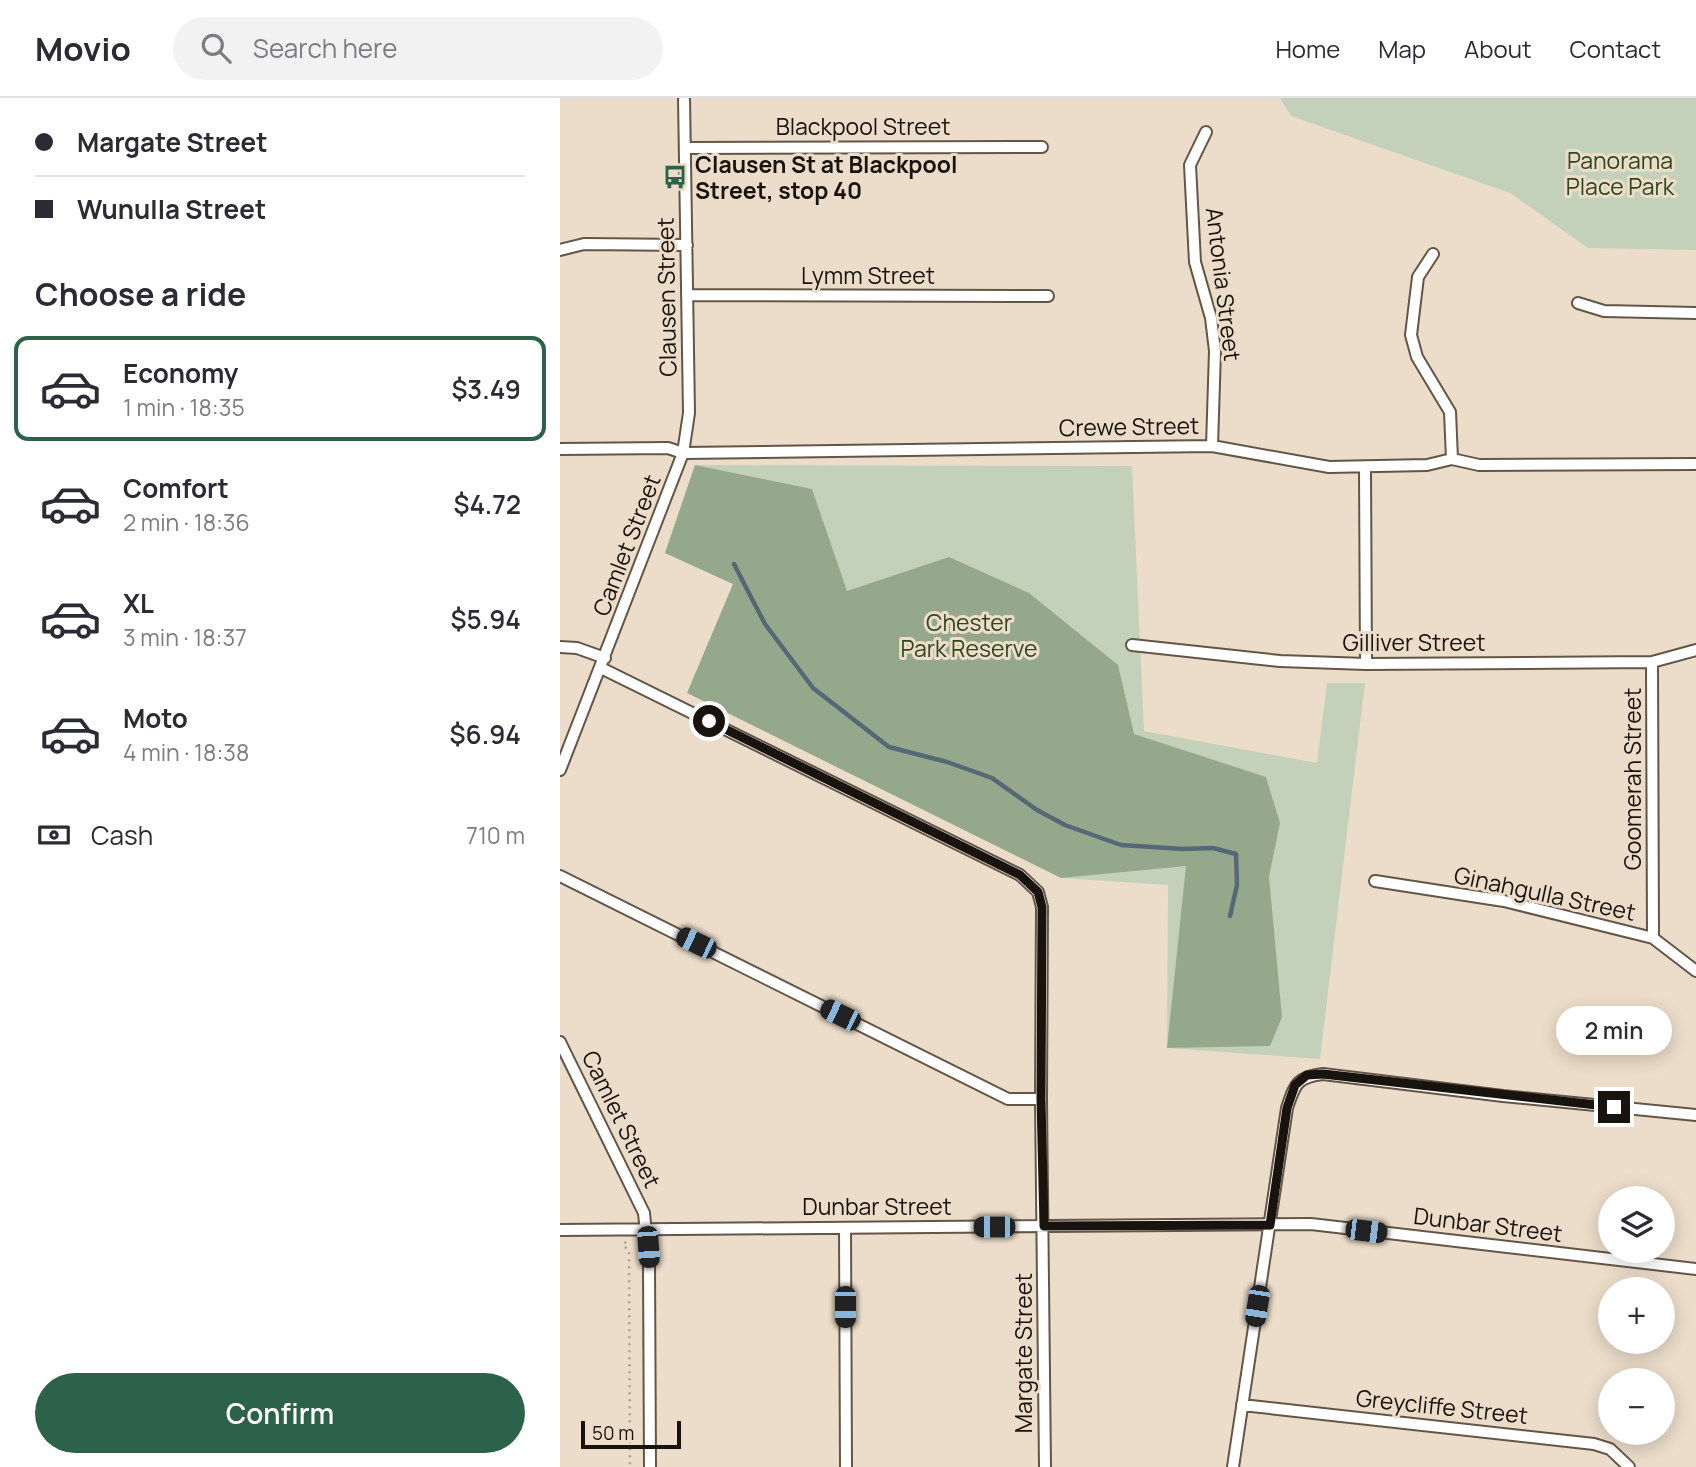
<!DOCTYPE html>
<meta charset="utf-8">
<style>
:root{--surface:#fff;--page:#f2f2f3;--text:#2b2b33;--muted:#7c7c81;--line:#e1e1e2;--accent:#2c6249}
body{margin:0;font-family:Manrope,sans-serif;background:var(--page);color:var(--text);height:100vh;display:flex;flex-direction:column;font-size:26px;white-space:nowrap}
*{box-sizing:border-box;margin:0}
p{font-size:23px;color:var(--muted)}
.icon{flex:none;width:38px;height:38px;fill:none;stroke:currentColor;stroke-width:2;stroke-linecap:round;stroke-linejoin:round}
.map{position:relative;flex:1;overflow:hidden}
.panel{display:flex;flex-direction:column;background:var(--surface);width:560px}
.panel>*{flex:none}
.hud{display:grid;align-content:center;height:154px;padding:0 35px;background:var(--surface)}
.fabs{position:absolute;left:1038px;top:1088px;display:grid;gap:14px}
.fabs a{display:grid;place-items:center;width:77px;height:77px;border-radius:50%;background:var(--surface);box-shadow:0 4px 18px #0003;font-size:35px}
.scale{position:absolute;left:21px;bottom:18px;width:100px;box-sizing:border-box;padding-left:7px;border:4px solid #18130d;border-top:0;font-size:19px;line-height:24px;white-space:nowrap;color:#18130d;-webkit-text-stroke:5px #ecddca;paint-order:stroke}
.end{position:absolute;width:32px;height:32px;margin:-16px;border:9px solid #18130d;background:#fff;box-shadow:0 0 0 4px #fff}
.from{border-radius:50%}
.bubble{position:absolute;height:49px;border-radius:24px;background:var(--surface);box-shadow:0 4px 18px #0003;font-size:23px;font-weight:600;line-height:49px;text-align:center}
.car{position:absolute;width:21px;height:42px;margin:-21px -10px;border-radius:9px;box-shadow:0 0 5px 2px #0007;background:linear-gradient(#222 24%,#8ab4d8 0 40%,#222 0 76%,#8ab4d8 0 86%,#222 0)}
.hud b{display:flex;align-items:center;gap:24px;height:66px;font-size:26px}
.hud b+b{border-top:2px solid var(--line)}
.hud i{width:18px;height:18px;background:var(--text)}
ul{padding:0;list-style:none}
li{display:flex;align-items:center;gap:21px;height:105px;margin:0 14px 10px;padding:0 21px;border:4px solid transparent;border-radius:14px}
li div{flex:1}
li b{display:block;font-size:26px}
li em{font-style:normal;font-weight:600}
li.selected{border-color:var(--accent)}
li>.icon{width:63px;height:63px;stroke-width:1.5}
h2{padding:0 35px;font-size:32px;line-height:84px}
.pay{display:flex;align-items:center;gap:18px;height:77px;padding:0 35px;font-size:26px}
.pay p{margin-inline-start:auto}
.primary-button{display:flex;gap:14px;margin-top:auto;padding:14px 35px}
.primary-button a{flex:1;height:80px;border-radius:42px;background:var(--accent);color:#fff;font-size:28px;font-weight:600;line-height:80px;text-align:center}
header{display:flex;align-items:center;gap:42px;box-sizing:border-box;height:98px;padding:0 35px;background:var(--surface);border-bottom:2px solid var(--line)}
header strong{font-size:33px}
nav{display:flex;gap:38px;margin-inline-start:auto;font-size:24px}
.search{width:490px;height:63px;background:var(--page);display:flex;align-items:center;gap:18px;box-sizing:border-box;padding:0 24px;border-radius:38px;color:var(--muted);font-size:26px}
main{display:flex;flex:1;min-height:0}
.map>svg:first-child{display:block}
.green{fill:#c3d1bb}
.forest{fill:#96a88c}
.lines{fill:none;stroke-linecap:round;stroke-linejoin:round}
.stream{stroke:#556875;stroke-width:4.5}
.street-casing{stroke:#635646;stroke-width:14}
.path{stroke:#a99e8f;stroke-width:2.5;stroke-dasharray:2 5;stroke-linecap:butt}
.street{stroke:#fff;stroke-width:10}
.route{stroke:#18130d;stroke-width:9}
.labels{text-anchor:middle;dominant-baseline:central;stroke-width:6;stroke-linejoin:round;paint-order:stroke}
.street-label{font-size:23px;fill:#18130d;stroke:#ecddca}
.park-label{font-size:23px;fill:#2e481c;stroke:#ecddca}
.poi-label{font-size:23px;font-weight:bold;fill:#18130d;stroke:#ecddca;text-anchor:start}
</style>
<header>
<strong>Movio</strong>
<div class="search"><svg class="icon" aria-label="search" viewBox="0 0 24 24"><circle cx="10" cy="10" r="6"/><path d="M15 15l6 6"/></svg>Search here</div>
<nav><a>Home</a><a>Map</a><a>About</a><a>Contact</a></nav>
</header>
<main>
<section class="panel">
<div class="hud">
<b><i class="from"></i>Margate Street</b>
<b><i></i>Wunulla Street</b>
</div>
<h2>Choose a ride</h2>
<ul>
<li class="selected"><svg class="icon" aria-label="car" viewBox="0 0 24 24"><path d="M5 17H2v-5l4-1 3-4h7l3 4 3 1v5h-3M9 17h6M6 11h13"/><circle cx="7" cy="17" r="2"/><circle cx="17" cy="17" r="2"/></svg><div><b>Economy</b><p>1 min · 18:35</p></div><em>$3.49</em></li>
<li><svg class="icon" aria-label="car" viewBox="0 0 24 24"><path d="M5 17H2v-5l4-1 3-4h7l3 4 3 1v5h-3M9 17h6M6 11h13"/><circle cx="7" cy="17" r="2"/><circle cx="17" cy="17" r="2"/></svg><div><b>Comfort</b><p>2 min · 18:36</p></div><em>$4.72</em></li>
<li><svg class="icon" aria-label="car" viewBox="0 0 24 24"><path d="M5 17H2v-5l4-1 3-4h7l3 4 3 1v5h-3M9 17h6M6 11h13"/><circle cx="7" cy="17" r="2"/><circle cx="17" cy="17" r="2"/></svg><div><b>XL</b><p>3 min · 18:37</p></div><em>$5.94</em></li>
<li><svg class="icon" aria-label="car" viewBox="0 0 24 24"><path d="M5 17H2v-5l4-1 3-4h7l3 4 3 1v5h-3M9 17h6M6 11h13"/><circle cx="7" cy="17" r="2"/><circle cx="17" cy="17" r="2"/></svg><div><b>Moto</b><p>4 min · 18:38</p></div><em>$6.94</em></li>
</ul>
<div class="pay"><svg class="icon" aria-label="cash" viewBox="0 0 24 24"><path d="M3 7h18v10H3z"/><circle cx="12" cy="12" r="2"/></svg>Cash<p>710 m</p></div>
<div class="primary-button"><a>Confirm</a></div>
</section>
<div class="map">
<svg width="1136" height="1369" viewBox="0 0 1136 1369">
<rect width="100%" height="100%" fill="#ecddca"/>
<path class="green" d="M720,0h416v152l-108,-2 -78,-55 -219,-77z
M135,367l437,1 12,265 173,32 10,-80h38l-45,376 -153,-11 1,-163 -107,-7 -341,-236 13,-58 -68,-31z"/>
<path class="forest" d="M135,367l117,24 35,102 102,-34 80,36 89,72 16,69 132,43 14,46 -11,54 13,140 -12,29 -103,2 19,-182 -125,12 -374,-185 46,-109 -68,-31z"/>
<g class="lines">
<path class="stream" d="M174,466l31,60 48,64 76,59 58,15 45,16 45,32 28,15 56,20 62,4 30,-1 23,6 1,31 -7,31"/>
<g class="street-casing">
<path id="street" d="M646,34l-16,33 5,97 16,56 4,33 -3,95
M125,50l357,-1
M0,152l24,-6 103,1
M873,156l-15,23 -7,58 6,22 33,55 2,47
M127,197l361,1
M1018,205l26,8 92,2
M0,351l108,-1 15,5 529,-7 117,21 98,-2 25,-6 27,6 217,-1
M805,370l1,196
M572,547l148,16 86,3 286,-2 44,-12
M0,549l17,1 28,10
M1092,564l1,276
M41,570l419,207 18,17 4,15 -1,192 4,368
M0,672l123,-317 6,-40 -5,-315
M0,778l448,223h33
M815,783l129,20 149,37 43,33
M0,944l84,171 5,51 1,203
M285,1130l1,239
M0,1132l751,-6 385,45
M682,1307l352,39 16,5 19,18
M673,1369l54,-359c8,-23 9,-31 36,-34l180,22 193,19"/>
</g>
<path class="path" d="M66,1144l-3,3 6,6 1,216"/>
<use href="#street" class="street"/>
</g>
<g class="lines">
<path class="route" d="M149,623l311,154 18,17 4,15 -1,192 3,127 226,-1 17,-117 8,-23 12,-10 16,-1 291,33"/>
</g>
<defs>
<g id="bus-bare" transform="scale(1.89)"><path d="M-5-6H5V4H4V6H2V4H-2V6H-4V4H-5ZM-3.5-4V0h7V-4ZM-3.5 1.2v1.5H-2V1.2ZM2 1.2v1.5H3.5V1.2Z" fill="#2c6249" stroke="#ecddca" stroke-width="2.5" paint-order="stroke"/></g>
</defs>
<g fill-rule="evenodd">
<use href="#bus-bare" x="115" y="79"/>
</g>
<g class="labels">
<g class="street-label">
<text x="303" y="28">Blackpool Street</text>
<text x="308" y="177">Lymm Street</text>
<text transform="translate(664 186) rotate(83)">Antonia Street</text>
<text transform="translate(106 199) rotate(-91)">Clausen Street</text>
<text transform="translate(569 328) rotate(-1)">Crewe Street</text>
<text transform="translate(66 447) rotate(-69)">Camlet Street</text>
<text x="854" y="544">Gilliver Street</text>
<text transform="translate(1072 681) rotate(-90)">Goomerah Street</text>
<text transform="translate(985 795) rotate(12)">Ginahgulla Street</text>
<text transform="translate(62 1021) rotate(64)">Camlet Street</text>
<text x="317" y="1108">Dunbar Street</text>
<text transform="translate(928 1126) rotate(7)">Dunbar Street</text>
<text transform="translate(463 1255) rotate(-90)">Margate Street</text>
<text transform="translate(882 1308) rotate(6)">Greycliffe Street</text>
</g>
<g class="park-label">
<text x="1060" y="62">Panorama<tspan x="1060" dy="26">Place Park</tspan></text>
<text x="409" y="524">Chester<tspan x="409" dy="26">Park Reserve</tspan></text>
</g>
<g class="poi-label">
<text x="135" y="66">Clausen St at Blackpool<tspan x="135" dy="26">Street, stop 40</tspan></text>
</g>
</g>
</svg>
<div class="fabs">
<a><svg class="icon" aria-label="layers" viewBox="0 0 24 24"><path d="M12 4l9 5-9 5-9-5zM3 14l9 5 9-5"/></svg></a>
<a>+</a>
<a>−</a>
</div>
<div class="scale">50 m</div>
<i class="end from" style="left:149px;top:623px"></i>
<i class="end" style="left:1054px;top:1009px"></i>
<div class="bubble" style="left:996px;top:908px;width:116px">2 min</div>
<i class="car" style="left:136px;top:845px;rotate:296deg"></i>
<i class="car" style="left:280px;top:917px;rotate:296deg"></i>
<i class="car" style="left:434px;top:1129px;rotate:270deg"></i>
<i class="car" style="left:806px;top:1133px;rotate:97deg"></i>
<i class="car" style="left:88px;top:1149px;rotate:176deg"></i>
<i class="car" style="left:697px;top:1208px;rotate:189deg"></i>
<i class="car" style="left:285px;top:1209px;rotate:180deg"></i>
</div>
</main>
